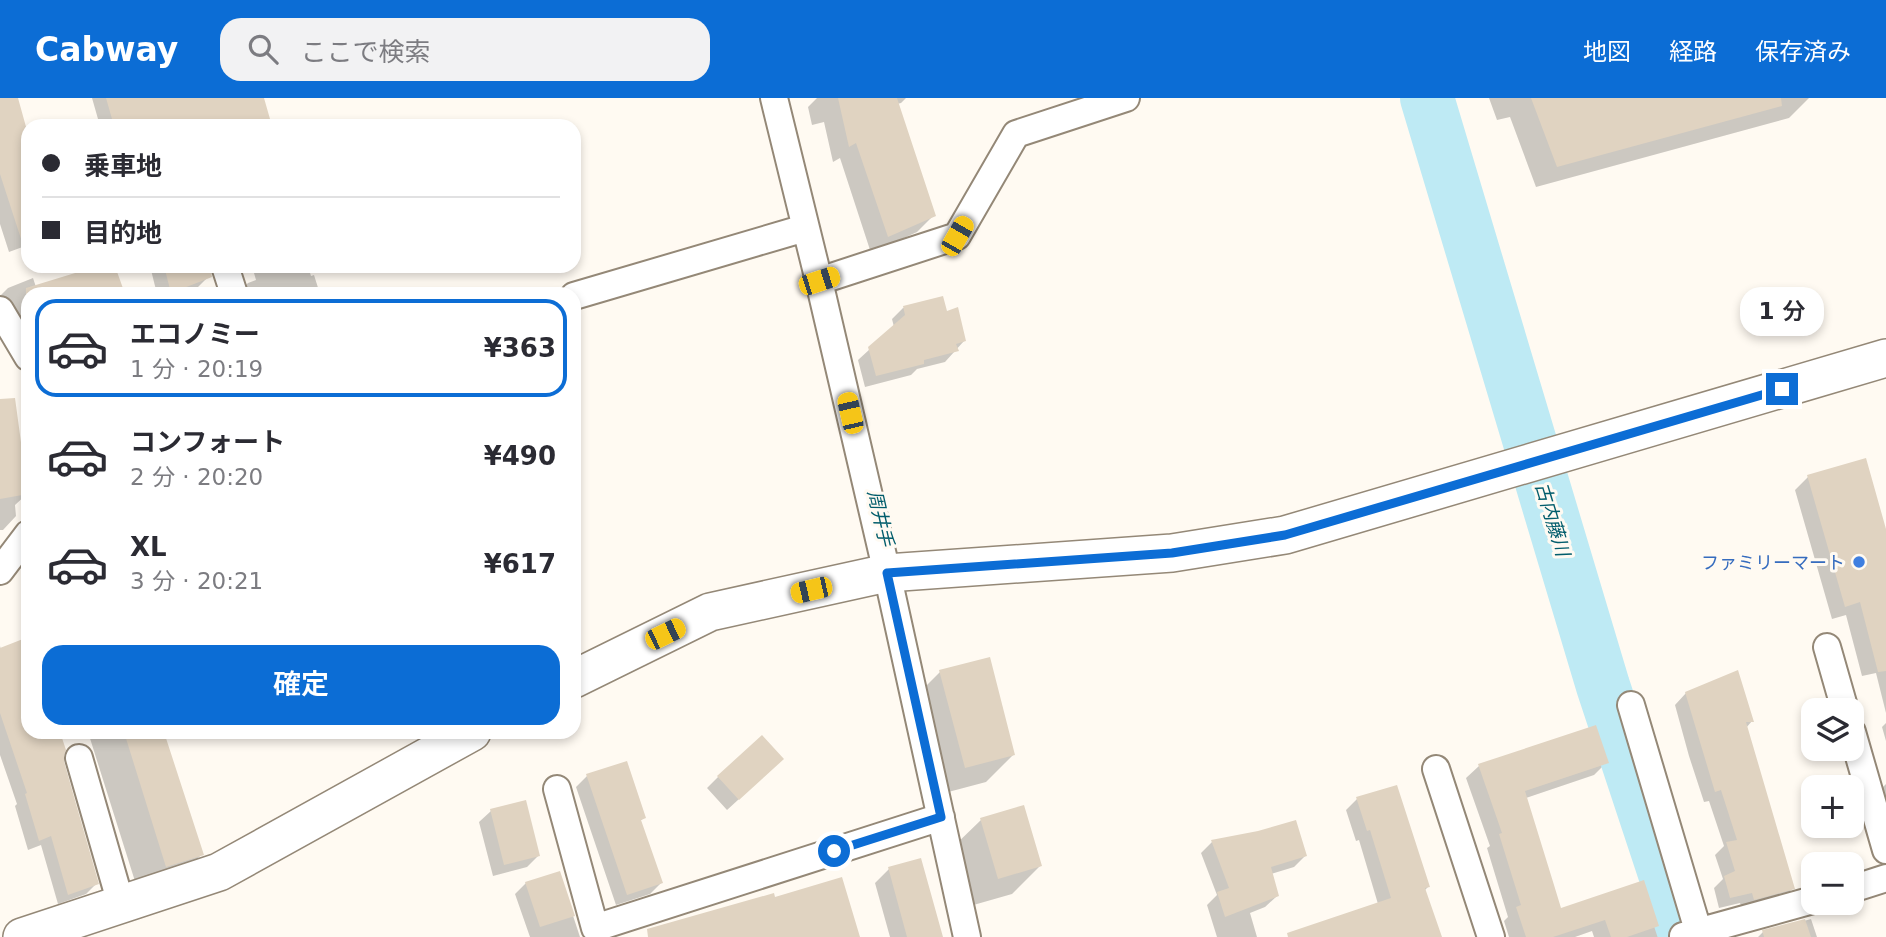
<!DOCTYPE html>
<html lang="ja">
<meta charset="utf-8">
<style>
:root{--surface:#fff;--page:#f2f2f3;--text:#2b2b33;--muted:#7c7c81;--line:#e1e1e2;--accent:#0c6dd5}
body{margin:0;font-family:"DejaVu Sans","Noto Sans JP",sans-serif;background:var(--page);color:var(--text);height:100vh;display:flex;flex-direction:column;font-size:26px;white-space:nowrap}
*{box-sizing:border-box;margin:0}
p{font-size:23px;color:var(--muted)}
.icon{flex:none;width:38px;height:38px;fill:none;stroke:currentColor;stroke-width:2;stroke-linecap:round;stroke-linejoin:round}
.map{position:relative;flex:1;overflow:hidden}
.side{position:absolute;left:21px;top:189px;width:560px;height:452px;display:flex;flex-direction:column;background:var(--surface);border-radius:21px;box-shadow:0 4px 10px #0003}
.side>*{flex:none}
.guide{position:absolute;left:21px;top:21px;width:560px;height:154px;border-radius:21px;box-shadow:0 4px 10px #0003;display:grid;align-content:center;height:154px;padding:0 21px;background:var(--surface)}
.controls{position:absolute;left:1801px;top:600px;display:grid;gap:14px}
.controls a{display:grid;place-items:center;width:63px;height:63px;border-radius:14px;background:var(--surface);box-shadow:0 4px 10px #0003;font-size:35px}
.end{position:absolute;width:32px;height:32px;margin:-16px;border:9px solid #0c6dd5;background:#fff;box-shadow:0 0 0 4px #fff}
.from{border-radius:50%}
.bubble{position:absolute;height:49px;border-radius:21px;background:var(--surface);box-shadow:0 4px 10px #0003;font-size:23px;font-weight:600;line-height:49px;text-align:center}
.car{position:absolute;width:21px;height:42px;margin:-21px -10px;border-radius:9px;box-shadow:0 0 5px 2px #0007;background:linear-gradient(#f5c518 24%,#345 0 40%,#f5c518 0 76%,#345 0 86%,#f5c518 0)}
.guide b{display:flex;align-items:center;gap:24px;height:66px;font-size:26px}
.guide b+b{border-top:2px solid var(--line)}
.guide i{width:18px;height:18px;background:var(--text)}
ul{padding:12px 0 0;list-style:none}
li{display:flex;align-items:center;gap:21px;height:98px;margin:0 14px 10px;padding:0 7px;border:4px solid transparent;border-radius:21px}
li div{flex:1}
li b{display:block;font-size:26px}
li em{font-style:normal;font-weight:600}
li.current{border-color:var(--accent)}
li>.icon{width:63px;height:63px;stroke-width:1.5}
.primary-button{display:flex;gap:14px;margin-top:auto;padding:14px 21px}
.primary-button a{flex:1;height:80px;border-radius:21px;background:var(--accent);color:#fff;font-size:28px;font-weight:600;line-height:80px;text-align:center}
header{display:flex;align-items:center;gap:42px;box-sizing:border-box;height:98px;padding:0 35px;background:var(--accent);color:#fff}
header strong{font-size:33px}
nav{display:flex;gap:38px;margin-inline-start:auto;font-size:24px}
.search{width:490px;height:63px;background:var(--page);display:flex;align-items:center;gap:18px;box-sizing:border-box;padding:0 24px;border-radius:21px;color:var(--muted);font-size:26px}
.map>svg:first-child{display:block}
.shadow{fill:#0003}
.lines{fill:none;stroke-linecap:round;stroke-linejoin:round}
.river{stroke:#beeaf4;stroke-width:54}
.building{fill:#e0d3c1}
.street-casing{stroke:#948877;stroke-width:30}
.secondary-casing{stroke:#948877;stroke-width:40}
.street{stroke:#fff;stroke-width:26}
.secondary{stroke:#fff;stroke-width:37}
.route{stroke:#0c6dd5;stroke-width:9}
.shop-dot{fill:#3f7fe0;stroke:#fffaf2;stroke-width:2.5}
.labels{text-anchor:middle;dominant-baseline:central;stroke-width:6;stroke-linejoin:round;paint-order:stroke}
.shop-label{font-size:18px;fill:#366cbe;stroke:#fffaf2;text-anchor:end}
.water-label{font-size:19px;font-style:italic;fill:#025d6c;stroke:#fffaf2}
</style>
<header>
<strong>Cabway</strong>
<div class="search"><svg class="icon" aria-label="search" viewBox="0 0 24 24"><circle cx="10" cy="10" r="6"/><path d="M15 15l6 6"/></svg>ここで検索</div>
<nav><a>地図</a><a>経路</a><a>保存済み</a></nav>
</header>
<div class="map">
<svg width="1886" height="839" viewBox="0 0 1886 839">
<rect width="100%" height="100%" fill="#fffaf2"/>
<path class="shadow" d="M0,0h16l12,41v106l-19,7 -9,-28z
M92,0h146l-4,28h-134z
M817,0h89l-5,5 -4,1 37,111 -17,17 -46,21 -31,-95 -7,4 -9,-40 -12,3 -4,-18z
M1489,0h320l-20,20 -253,69 -26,-70 -13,3z
M104,168h9l10,28h-95v54l-28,-40v-12l8,-8 25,-10 3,9z
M150,168h53l4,12 -11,11 -13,5h-26z
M252,168h56l3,10 3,-1 6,19h-83l11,-11 8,-3z
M903,210l43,6 18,27 -19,21 -28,7 -6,6 -46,12 -7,-27 36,-33 -2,-8z
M0,323l27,73 -12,11 1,11 -13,14h-3z
M1808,379l78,58v178l-10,-40 -14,3 -16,-61 -14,4 -37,-129z
M0,548l1,4 27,17v65h31l5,18 -2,5 35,128 -11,11 -28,10 -17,-59 -13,5 -13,-44 2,-2 -17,-49z
M940,574l74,82 -28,28 -49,13 -25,-95z
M1686,595l66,28 -6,7 47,160 -11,11 -39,11 -3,-7 -21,5 -5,-20 9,-9 -8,-24 9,-9 -15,-45 -5,1 -15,-46 -14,-51z
M1886,625v18l-4,-14z
M88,634h75l39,122 -28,28 -35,12z
M1607,664l-13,13 -68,23 34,112 83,-28 18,55h-67l-2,-6 -17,6h-66l-5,-16 4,-4 -21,-69 3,-2 -24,-68 13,-12z
M771,672l-44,40 -20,-22 11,-11z
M587,678l57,42 -4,3 21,62 -11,11 -34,11 -40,-118z
M1886,686v41l-8,-33z
M1357,701l71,88 -4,4 17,46h-123l60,-33 -19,-64 -3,1 -10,-31z
M491,713l47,45 -11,11 -34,9 -14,-54z
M981,722l59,46 -28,28 -42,12 -17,-59z
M1212,744l93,14 -11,11 -23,7 6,22 -12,11 -15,6 7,24h-40l-10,-32 10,-10 -16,-42z
M889,771l52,68h-51l-15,-54z
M559,775l21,64h-50l-15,-43 11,-11z
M1811,821l6,18h-59l5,-5z"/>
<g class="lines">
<path class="river" d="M1427,0l176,588 83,251"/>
</g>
<path class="building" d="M0,0h18l10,36v110l-5,1 -23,-71z
M106,0h158l8,28h-158z
M838,0h59l39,118 -48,21 -32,-94 -7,4z
M1531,0h250l1,8 -225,61z
M98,168h17l10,28h-99v-6z
M164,168h46l2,11 -41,16z
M943,198l4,15 11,-4 8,34 -10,3 3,7 -35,9v4l-48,12 -8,-29 37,-32 -2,-9z
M15,300l13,96 -28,5v-100z
M1866,360l20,71v142l-8,1 -18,-70 -15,5 -38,-132z
M23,541l5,20v73h32l6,18 -2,5v7l35,122 -31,11 -17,-59 -12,5 -14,-47 2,-1 -27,-80v-65z
M990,559l25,98 -50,13 -26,-98z
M1738,572l16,52h-8l49,167 -41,11 -2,-7 -22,5 -6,-22 11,-5 -9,-29 11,-2 -16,-50 -6,2 -30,-100z
M1596,627l13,38 -84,28 29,94 7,23 83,-28 15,46 -32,11h-16l-6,-17 -52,17h-27l-10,-30 5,-2 -22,-71 3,-1 -24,-69z
M124,634h40l40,123 -38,12z
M762,637l22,24 -45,41 -22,-24z
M627,663l19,57 -5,2 22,63 -36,12 -41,-121z
M1397,687l33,102 -5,1 17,49h-154l-1,-4 104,-35 -21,-68 -3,1 -11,-34z
M526,702l14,56 -36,9 -14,-56z
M1024,707l18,61 -44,13 -18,-61z
M1296,722l11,36 -36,11 8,29 -54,21 -8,-25 12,-4 -18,-48 47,-9z
M921,760l22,79h-36l-19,-70z
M560,773l15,45 -35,11 -15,-45z
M842,779l18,60h-212l-1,-8 127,-36 1,4z
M1805,821l6,18h-47l-2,-7z"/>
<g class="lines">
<g class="street-casing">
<path id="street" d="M774,0l45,183 138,-45 59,-102 110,-36
M225,168l9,28
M819,183l68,292 80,364
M574,198l231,-68
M0,212l28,47
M0,473l28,-37
M1827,549l18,63
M1631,607l69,232
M1852,634l34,118
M79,660l42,146
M1436,671l55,168
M557,691l38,139 346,-111
M1852,791l34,-11
M1683,838l130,-36"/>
</g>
<g class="secondary-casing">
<path id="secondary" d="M574,581l136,-67 177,-39 285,-20 113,-18 601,-177
M22,839l197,-65 253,-140"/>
</g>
<use href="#street" class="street"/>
<use href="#secondary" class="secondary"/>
</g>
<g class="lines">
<path class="route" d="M834,753l107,-34 -54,-244 285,-20 113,-18 497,-146"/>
</g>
<circle class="shop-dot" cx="1859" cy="464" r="7"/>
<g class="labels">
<g class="shop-label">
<text x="1845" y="464">ファミリーマート</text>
</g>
<g class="water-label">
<text transform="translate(881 420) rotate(77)">周井手</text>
<text transform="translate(1553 421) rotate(73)">古内藤川</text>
</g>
</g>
</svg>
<div class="controls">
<a><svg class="icon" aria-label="layers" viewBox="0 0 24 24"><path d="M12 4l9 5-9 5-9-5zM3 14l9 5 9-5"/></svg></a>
<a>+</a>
<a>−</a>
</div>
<i class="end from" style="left:834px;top:753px"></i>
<i class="end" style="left:1782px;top:291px"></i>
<div class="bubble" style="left:1740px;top:189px;width:84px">1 分</div>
<i class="car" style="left:957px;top:138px;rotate:30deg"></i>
<i class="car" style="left:819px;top:183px;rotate:72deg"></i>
<i class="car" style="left:850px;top:315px;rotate:347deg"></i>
<i class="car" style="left:811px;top:492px;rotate:257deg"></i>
<i class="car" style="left:665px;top:536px;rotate:64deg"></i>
<div class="guide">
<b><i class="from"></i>乗車地</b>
<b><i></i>目的地</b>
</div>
<section class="side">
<ul>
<li class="current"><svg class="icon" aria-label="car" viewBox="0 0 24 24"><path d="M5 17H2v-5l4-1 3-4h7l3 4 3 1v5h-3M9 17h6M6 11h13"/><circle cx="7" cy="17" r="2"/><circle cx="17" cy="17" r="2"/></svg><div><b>エコノミー</b><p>1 分 · 20:19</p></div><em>¥363</em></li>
<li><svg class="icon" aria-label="car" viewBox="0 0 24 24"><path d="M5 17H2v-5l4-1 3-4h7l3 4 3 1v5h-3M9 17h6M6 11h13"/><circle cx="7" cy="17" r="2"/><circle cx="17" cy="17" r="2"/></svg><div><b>コンフォート</b><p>2 分 · 20:20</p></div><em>¥490</em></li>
<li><svg class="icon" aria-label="car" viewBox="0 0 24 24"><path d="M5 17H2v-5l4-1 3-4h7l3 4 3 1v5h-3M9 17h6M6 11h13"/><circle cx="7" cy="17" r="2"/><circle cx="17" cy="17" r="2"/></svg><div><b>XL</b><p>3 分 · 20:21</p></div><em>¥617</em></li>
</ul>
<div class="primary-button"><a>確定</a></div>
</section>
</div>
